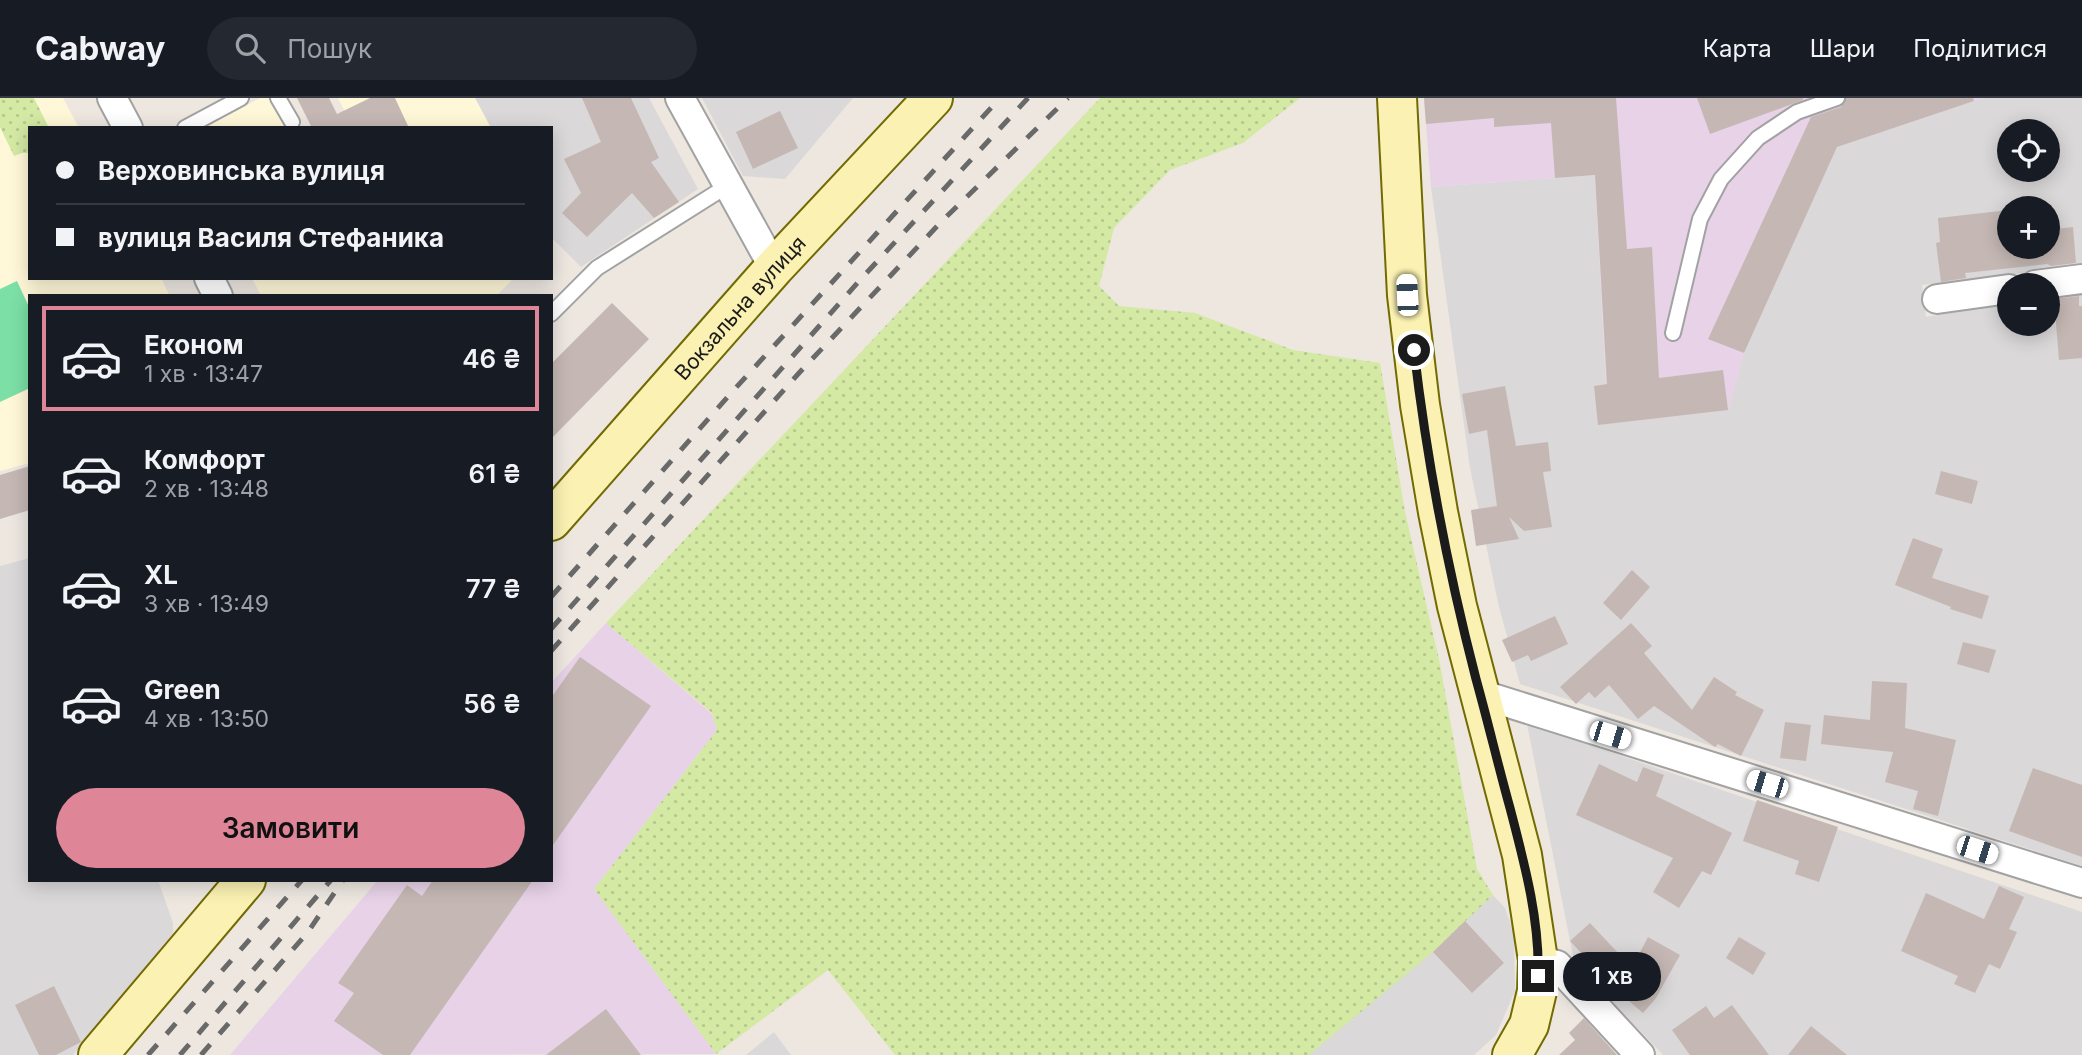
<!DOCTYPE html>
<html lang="uk">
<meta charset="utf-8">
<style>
:root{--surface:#171b24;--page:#242831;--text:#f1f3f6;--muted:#9ea1a6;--line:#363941;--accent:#de8698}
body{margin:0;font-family:Inter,sans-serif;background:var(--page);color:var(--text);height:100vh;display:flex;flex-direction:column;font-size:26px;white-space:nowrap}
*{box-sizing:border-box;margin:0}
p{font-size:23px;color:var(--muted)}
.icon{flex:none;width:38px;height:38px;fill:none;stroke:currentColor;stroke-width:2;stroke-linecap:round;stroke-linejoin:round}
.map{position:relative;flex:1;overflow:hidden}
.drawer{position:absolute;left:28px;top:196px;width:525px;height:588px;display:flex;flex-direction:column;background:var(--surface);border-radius:0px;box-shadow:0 4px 18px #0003}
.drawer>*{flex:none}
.banner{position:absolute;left:28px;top:28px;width:525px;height:154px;border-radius:0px;box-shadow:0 4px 18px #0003;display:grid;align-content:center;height:154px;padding:0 28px;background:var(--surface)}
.tools{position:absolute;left:1997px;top:21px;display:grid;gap:14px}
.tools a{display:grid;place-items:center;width:63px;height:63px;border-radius:50%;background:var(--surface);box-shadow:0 4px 18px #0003;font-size:35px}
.end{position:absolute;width:32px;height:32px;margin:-16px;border:9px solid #1b1b1b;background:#fff;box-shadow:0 0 0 4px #fff}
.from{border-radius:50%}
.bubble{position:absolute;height:49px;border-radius:24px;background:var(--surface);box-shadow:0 4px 18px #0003;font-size:23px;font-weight:600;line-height:49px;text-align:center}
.car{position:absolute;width:21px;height:42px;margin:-21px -10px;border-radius:9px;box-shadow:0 0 5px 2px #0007;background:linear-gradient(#fff 24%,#345 0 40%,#fff 0 76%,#345 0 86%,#fff 0)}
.banner b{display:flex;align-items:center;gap:24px;height:66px;font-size:26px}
.banner b+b{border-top:2px solid var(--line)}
.banner i{width:18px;height:18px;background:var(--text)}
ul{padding:12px 0 0;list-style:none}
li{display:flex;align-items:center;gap:21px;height:105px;margin:0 14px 10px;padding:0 14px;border:4px solid transparent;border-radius:0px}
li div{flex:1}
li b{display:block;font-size:26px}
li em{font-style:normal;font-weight:600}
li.current{border-color:var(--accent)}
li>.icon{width:63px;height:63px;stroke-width:1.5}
.cta{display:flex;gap:14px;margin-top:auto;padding:14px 28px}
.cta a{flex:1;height:80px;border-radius:42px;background:var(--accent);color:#111;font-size:28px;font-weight:600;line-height:80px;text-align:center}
header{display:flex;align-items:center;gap:42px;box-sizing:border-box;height:98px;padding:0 35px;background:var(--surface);border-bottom:2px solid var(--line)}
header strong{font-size:33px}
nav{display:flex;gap:38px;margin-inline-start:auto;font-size:24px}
.search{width:490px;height:63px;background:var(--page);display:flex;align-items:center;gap:18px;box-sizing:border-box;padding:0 24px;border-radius:38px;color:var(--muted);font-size:26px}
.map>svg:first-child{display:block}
.residential{fill:#dad8d8;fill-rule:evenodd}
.industrial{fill:#e7d2e7}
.education{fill:#fff8d8}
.grass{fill:url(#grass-dots)}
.pitch{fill:#7cdfa6}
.building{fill:#c5b8b4}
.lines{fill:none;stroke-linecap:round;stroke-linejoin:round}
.lane-casing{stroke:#a2a2a2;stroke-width:18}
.street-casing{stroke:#a2a2a2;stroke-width:32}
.secondary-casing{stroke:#726a03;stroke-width:42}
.lane{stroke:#fff;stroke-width:14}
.street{stroke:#fff;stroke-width:28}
.secondary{stroke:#faf1b2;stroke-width:38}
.rail{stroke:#696969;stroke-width:5;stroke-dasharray:14 14;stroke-linecap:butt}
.route{stroke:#1b1b1b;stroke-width:9}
.labels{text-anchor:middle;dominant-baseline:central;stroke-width:7;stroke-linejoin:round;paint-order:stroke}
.street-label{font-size:21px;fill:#1b1b1b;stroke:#fff}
</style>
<header>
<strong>Cabway</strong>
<div class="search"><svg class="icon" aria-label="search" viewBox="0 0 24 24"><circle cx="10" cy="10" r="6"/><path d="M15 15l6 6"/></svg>Пошук</div>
<nav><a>Карта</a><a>Шари</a><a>Поділитися</a></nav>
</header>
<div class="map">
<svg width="2082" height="957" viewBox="0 0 2082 957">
<defs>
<pattern id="grass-dots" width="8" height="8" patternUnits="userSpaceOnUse" patternTransform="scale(1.75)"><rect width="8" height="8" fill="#d3e9a4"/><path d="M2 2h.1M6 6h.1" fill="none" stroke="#b5c78d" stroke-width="1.8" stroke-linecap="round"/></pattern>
</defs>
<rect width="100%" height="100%" fill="#ede7e0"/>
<path class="residential" d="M475,0h174l49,91 -117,78 -30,-30v-109h-60z
M702,0h151l-68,81 -42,-3z
M1984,0h98v168l-160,19 4,32 83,-14v21h39v-27l34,-6v575l-562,-182 -21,-77 -29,-139 -39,-281 164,-12 11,209 -12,2 134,24 16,-57 93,-206zM2009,33h39v39h-39zM2009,110h39v39h-39z
M30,460v322h128l15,43v10l-100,122h-73v-489z
M1527,626l555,188v143h-419l-89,-94z
M1493,797l12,13 9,26 1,57 -19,44 -22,20h-167z
M774,934l17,23h-45z"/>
<path class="industrial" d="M1424,0h560l-147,49 -93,206 -16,57 -130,15 -4,-39 12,-2 -11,-209 -164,12z
M606,525l106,91 5,16 -123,159 122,165 -486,1 148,-175h173v-197z"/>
<path class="education" d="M0,0h63l16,30h-49v150h131l9,18h-140v167l-30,8z
M260,0h12l15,30h-83z
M338,0h137l16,30h-138z
M252,180h262l-18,18h-235z"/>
<path class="grass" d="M0,0h34l15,30h-19v25h-8l-8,3 -14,-29z
M1100,0h200l-57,45 -73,27 -56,58 -15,58 20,20 76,7 98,37 87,13 25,149 35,152 37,205 16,26 -60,57 -124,103h-414l-67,-85 -112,84 -122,-165 123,-159 -5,-17 -106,-90z"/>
<path class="pitch" d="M17,183l13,28v79l-30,14v-113z"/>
<path class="building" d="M297,0h32l8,16 33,-16h25l14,30h-101l3,-2z
M582,0h49l28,60 -8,4 28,40 -25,16 -22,-25 -45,44 -25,-24 19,-20 -17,-34 37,-17z
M1424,0h192l11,151 25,-2 7,131 64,-8 5,40 -130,15 -4,-39 13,-2 -12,-209 -40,3 -4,-55 -57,4v-9l-68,6z
M1697,0h106v2l-93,34z
M1846,0h127l1,3 -137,46 -93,206 -36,-14 103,-222 30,-10z
M780,13l18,37 -45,21 -17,-37z
M2009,112v37h39v-17l25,-3 3,36 -25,3 -4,-2 -82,9 1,5 -25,4 -5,-39 4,-1 -2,-24z
M2079,198v10h3v52l-23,2 -5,-61z
M612,205l37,36 -98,100v-75z
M1505,288l11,60 32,-4 3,29 -8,1 9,55 -28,4 -15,-14 10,22 -43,7 -5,-36 26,-4 -10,-76 -18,4 -7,-40z
M30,368v44l-30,9v-44z
M1941,373l37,10 -6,23 -37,-10z
M1913,440l30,11 -11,29 57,18 -7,23 -32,-10 1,-2 -56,-22z
M1632,472l18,17 -29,33 -18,-17z
M1555,518l13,28 -37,17 -3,-6 -16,7 -10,-22z
M1631,525l21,23 -8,7 48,57 22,-33 23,15 -2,3 29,15 -23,46 -23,-12 -3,3 -61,-41 -16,13 -29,-34 -14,13 -6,-6 -13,12 -16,-17z
M1963,544l33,8 -7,23 -32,-9z
M580,559l71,49 -100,142v-150z
M1872,583l35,2 -2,45 51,12 -18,76 -25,-7 5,-18 -33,-9 8,-30 -72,-8 3,-29 46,5z
M1785,624l26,3 -5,36 -26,-3z
M1599,666l38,18 6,-15 21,8 -8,21 76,37 -21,42 -9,-4 -23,37 -26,-16 20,-34 -97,-43z
M2033,670l49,17v72l-73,-26z
M1757,702l81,27 -19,55 -24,-8 4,-13 -56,-20z
M433,782h100l-123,175h-27l-49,-34 20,-28 -16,-10 69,-98 15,11z
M1999,788l25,11 -15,32 8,3 -17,37 -11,-5 -14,29 -21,-9 4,-8 -57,-25 25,-58 58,26z
M1465,823l39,42 -32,30 -39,-41z
M1590,825l42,45 16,-31 32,18 -24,43 -13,15 -28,-24 -45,-48z
M1739,839l27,16 -13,22 -27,-17z
M54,888l27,56 -25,13h-17l-24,-50z
M1732,907l37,50h-79l-18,-25 34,-24 8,12z
M606,911l35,46h-95z
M1584,920l33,37h-58l16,-15 -6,-7z
M1811,928l36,29h-59z"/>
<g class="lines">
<g class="lane-casing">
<path id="lane" d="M278,0l14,24
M185,30l56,-30
M551,216l46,-46 130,-82
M1673,235l27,-114 21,-40 37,-41 39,-26 40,-14"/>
</g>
<g class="street-casing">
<path id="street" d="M112,0l16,30
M680,0l94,170
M209,180l9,18
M2035,187l47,-6
M1937,201l72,-10
M1480,596l602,189
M1538,862l19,5 83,90"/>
</g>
<g class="secondary-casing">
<g id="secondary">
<path d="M1397,0l10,197 13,110 18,107 19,94 65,249 16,105 -1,31 -8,34 -17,30"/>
<path id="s1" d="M551,423l223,-253 159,-170"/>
<path d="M98,957l148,-175"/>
</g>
</g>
<use href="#lane" class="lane"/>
<use href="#street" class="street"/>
<use href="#secondary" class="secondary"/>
<path class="rail" d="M551,499l181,-205 268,-294
M551,531l309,-349 168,-182
M551,553l248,-278 142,-151 127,-124
M148,957l154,-175
M180,957l151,-175
M201,957l107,-123 35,-52"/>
</g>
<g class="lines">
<path class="route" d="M1414,252c13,112 34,221 62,329 12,43 22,86 34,129 14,54 30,112 28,168"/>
</g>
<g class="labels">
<g class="street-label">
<text stroke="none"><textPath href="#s1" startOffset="285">Вокзальна вулиця</textPath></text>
</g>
</g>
</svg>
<div class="tools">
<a><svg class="icon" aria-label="locate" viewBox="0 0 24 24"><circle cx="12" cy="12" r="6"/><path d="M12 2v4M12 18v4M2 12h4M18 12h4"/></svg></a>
<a>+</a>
<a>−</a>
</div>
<i class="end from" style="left:1414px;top:252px"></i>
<i class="end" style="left:1538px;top:878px"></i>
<div class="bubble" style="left:1563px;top:854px;width:98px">1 хв</div>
<i class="car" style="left:1407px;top:197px;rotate:357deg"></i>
<i class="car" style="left:1610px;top:637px;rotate:107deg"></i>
<i class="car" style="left:1767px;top:686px;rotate:287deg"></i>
<i class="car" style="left:1977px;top:752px;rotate:108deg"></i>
<div class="banner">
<b><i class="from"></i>Верховинська вулиця</b>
<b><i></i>вулиця Василя Стефаника</b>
</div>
<section class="drawer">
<ul>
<li class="current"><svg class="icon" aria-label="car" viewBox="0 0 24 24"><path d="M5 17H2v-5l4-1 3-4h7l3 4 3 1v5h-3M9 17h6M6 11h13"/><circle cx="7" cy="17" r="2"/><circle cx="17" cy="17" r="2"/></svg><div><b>Економ</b><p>1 хв · 13:47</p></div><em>46 ₴</em></li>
<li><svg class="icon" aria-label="car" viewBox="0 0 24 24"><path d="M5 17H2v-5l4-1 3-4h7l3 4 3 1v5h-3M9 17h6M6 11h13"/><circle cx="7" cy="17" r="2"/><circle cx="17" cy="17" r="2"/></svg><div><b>Комфорт</b><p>2 хв · 13:48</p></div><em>61 ₴</em></li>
<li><svg class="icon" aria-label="car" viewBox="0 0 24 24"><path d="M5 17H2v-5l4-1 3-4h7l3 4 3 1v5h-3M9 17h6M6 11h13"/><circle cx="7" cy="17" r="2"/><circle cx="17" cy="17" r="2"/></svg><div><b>XL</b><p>3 хв · 13:49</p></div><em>77 ₴</em></li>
<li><svg class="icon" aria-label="car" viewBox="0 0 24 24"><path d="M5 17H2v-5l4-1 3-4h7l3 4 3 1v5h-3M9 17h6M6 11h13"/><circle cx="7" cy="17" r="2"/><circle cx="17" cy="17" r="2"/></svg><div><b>Green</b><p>4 хв · 13:50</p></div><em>56 ₴</em></li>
</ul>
<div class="cta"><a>Замовити</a></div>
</section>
</div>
